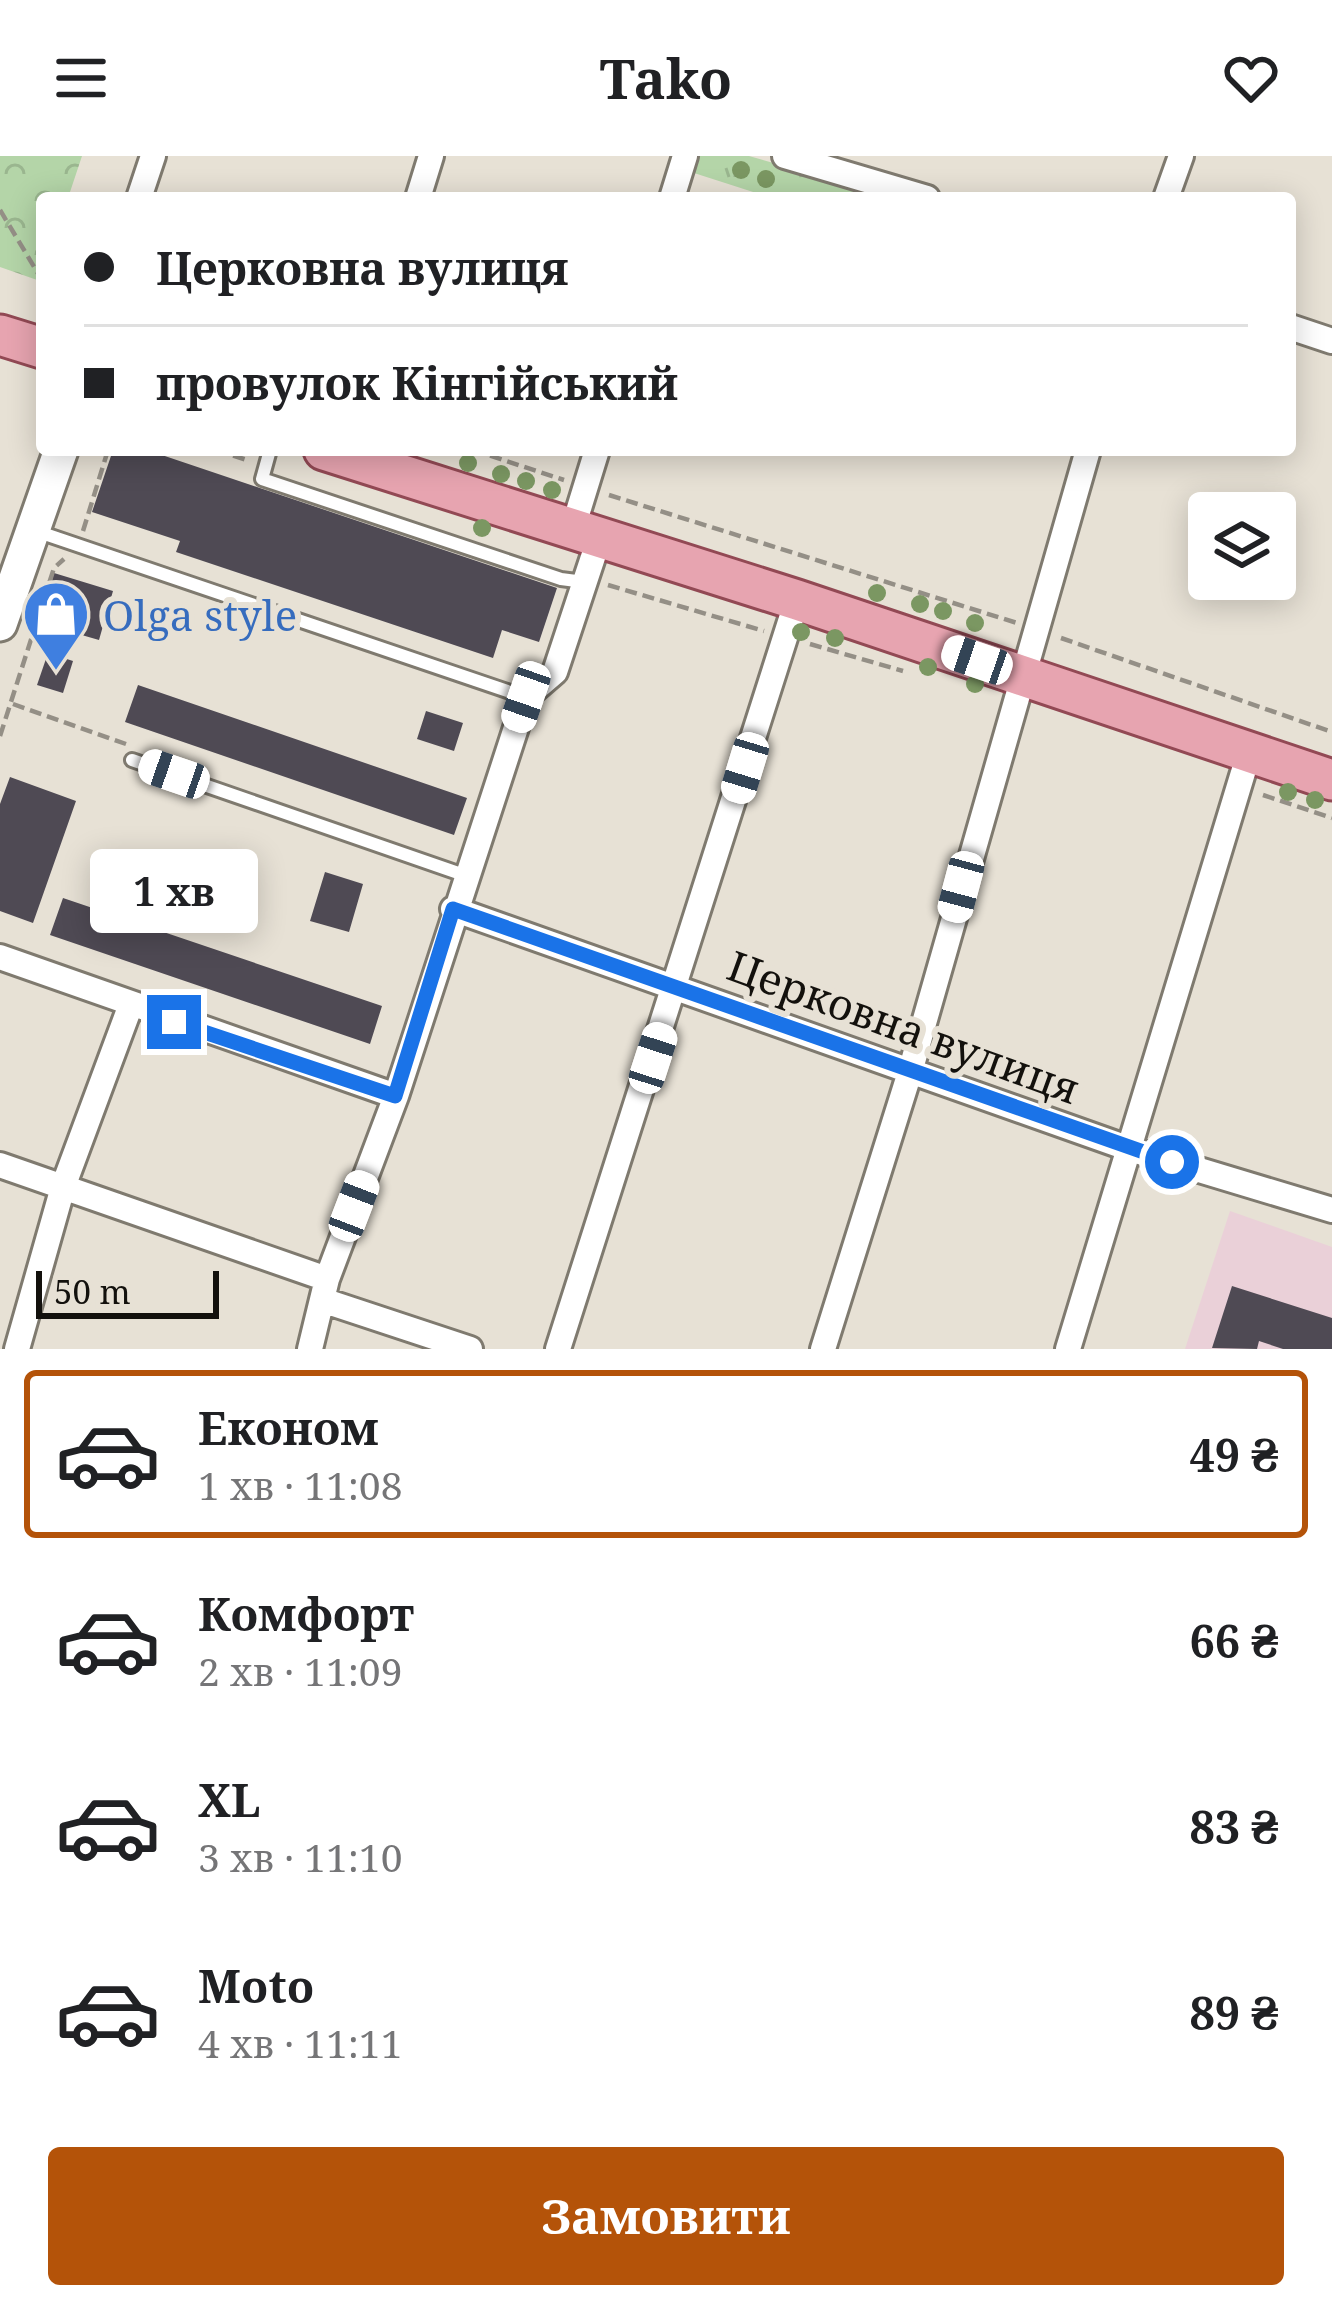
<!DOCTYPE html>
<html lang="uk">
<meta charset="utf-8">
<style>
:root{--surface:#fff;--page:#f2f2f2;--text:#202124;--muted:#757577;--line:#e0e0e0;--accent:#b45309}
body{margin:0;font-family:"Noto Serif",serif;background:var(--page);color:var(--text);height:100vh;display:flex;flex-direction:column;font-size:45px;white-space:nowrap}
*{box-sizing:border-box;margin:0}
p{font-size:39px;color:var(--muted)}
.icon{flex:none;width:66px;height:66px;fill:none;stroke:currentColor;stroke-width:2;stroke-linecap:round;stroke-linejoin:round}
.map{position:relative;height:1193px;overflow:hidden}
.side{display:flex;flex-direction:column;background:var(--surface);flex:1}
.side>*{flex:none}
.top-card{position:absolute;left:36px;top:36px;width:1260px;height:264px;border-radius:12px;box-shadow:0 6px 30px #0003;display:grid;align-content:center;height:264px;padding:0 48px;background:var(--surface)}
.buttons{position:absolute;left:1188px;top:336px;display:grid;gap:24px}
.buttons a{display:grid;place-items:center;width:108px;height:108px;border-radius:12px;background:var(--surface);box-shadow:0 6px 30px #0003;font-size:60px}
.scale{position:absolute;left:36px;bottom:30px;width:183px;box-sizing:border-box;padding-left:12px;border:6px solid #13110d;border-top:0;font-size:33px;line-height:42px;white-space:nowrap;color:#13110d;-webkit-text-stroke:9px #e7e1d5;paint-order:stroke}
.end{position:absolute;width:54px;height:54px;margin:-27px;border:15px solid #1a73e8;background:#fff;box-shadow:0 0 0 6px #fff}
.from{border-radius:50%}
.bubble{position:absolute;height:84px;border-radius:12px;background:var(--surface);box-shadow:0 6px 30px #0003;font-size:39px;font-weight:700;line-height:84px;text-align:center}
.car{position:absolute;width:36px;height:72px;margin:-36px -18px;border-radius:15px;box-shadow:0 0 9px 3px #0007;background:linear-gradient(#fff 24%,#345 0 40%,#fff 0 76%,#345 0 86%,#fff 0)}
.top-card b{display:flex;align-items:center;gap:42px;height:114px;font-size:45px}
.top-card b+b{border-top:3px solid var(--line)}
.top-card i{width:30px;height:30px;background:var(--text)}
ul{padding:21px 0 0;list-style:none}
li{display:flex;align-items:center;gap:36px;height:168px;margin:0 24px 18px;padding:0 24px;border:6px solid transparent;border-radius:12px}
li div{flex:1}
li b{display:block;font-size:45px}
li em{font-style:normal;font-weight:700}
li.active{border-color:var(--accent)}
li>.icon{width:108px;height:108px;stroke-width:1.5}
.primary-button{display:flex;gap:24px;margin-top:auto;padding:24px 48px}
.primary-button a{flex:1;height:138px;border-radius:12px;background:var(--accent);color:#fff;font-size:48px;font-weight:700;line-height:138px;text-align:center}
header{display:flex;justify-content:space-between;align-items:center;height:156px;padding:0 48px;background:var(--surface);font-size:54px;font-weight:700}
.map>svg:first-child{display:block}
.education{fill:#ead0d8}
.grass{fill:url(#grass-tufts)}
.forest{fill:url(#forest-crowns)}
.building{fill:#4f4a54}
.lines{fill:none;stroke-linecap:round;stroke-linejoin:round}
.service-casing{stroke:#7f7a6f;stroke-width:18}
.minor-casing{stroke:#7f7a6f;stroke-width:30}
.tertiary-casing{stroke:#7f7a6f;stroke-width:39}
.primary-casing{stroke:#924954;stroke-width:45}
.path{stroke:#948f86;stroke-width:4.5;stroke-dasharray:12 6;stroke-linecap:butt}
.service{stroke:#fff;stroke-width:12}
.minor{stroke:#fff;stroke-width:24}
.tertiary{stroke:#fff;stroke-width:33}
.primary{stroke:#e7a4b0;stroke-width:39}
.tree{fill:#7b9762}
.route{stroke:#1a73e8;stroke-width:15}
.labels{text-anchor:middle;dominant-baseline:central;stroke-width:12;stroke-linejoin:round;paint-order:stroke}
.shop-label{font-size:42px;fill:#366cbe;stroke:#e7e1d5;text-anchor:start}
.street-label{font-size:42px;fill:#13110d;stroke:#e7e1d5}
</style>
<header><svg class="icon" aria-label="menu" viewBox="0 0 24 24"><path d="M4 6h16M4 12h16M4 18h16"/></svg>Tako<svg class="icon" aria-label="heart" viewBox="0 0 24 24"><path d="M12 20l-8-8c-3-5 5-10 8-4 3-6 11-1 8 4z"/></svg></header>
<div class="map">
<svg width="1332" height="1193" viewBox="0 0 1332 1193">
<defs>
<pattern id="grass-tufts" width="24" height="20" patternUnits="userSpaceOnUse" patternTransform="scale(3)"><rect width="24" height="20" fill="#b4d5a8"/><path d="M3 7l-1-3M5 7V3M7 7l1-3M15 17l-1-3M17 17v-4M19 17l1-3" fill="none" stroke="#9ab68f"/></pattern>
<pattern id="forest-crowns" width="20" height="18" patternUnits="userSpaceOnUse" patternTransform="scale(3)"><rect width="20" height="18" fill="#b4d5a8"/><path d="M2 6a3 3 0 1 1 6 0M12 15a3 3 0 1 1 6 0" fill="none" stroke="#9ab68f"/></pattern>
</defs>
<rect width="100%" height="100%" fill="#e7e1d5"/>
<path class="education" d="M1230,1055l102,36v102h-147z"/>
<path class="grass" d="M699,0h50l147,42h-124l-78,-25z"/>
<path class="forest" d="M0,0h82l-14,42h-26l-2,83 -40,-14z"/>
<path class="building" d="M113,294h34l410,138 -18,54 -37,-12 -9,28 -317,-106 4,-11 -88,-29z
M54,417l59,18 -14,49 -59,-17z
M48,497l25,8 -10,32 -26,-8z
M138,529l329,113 -13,37 -329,-113z
M426,555l37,12 -9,28 -37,-12z
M10,621l66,24 -43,122 -33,-12v-107z
M325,716l38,12 -14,48 -39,-11z
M63,742l319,108 -12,38 -320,-109z
M1232,1130l100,32v31h-49l-24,-8 -2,8 -45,-1z"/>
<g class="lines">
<g class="service-casing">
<path id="service" d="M270,294l-8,29 299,100 23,3
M33,374l492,167
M132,604l332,115"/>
</g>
<g class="minor-casing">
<path id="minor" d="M785,0l142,42
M139,42l14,-42
M418,42l13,-42
M672,42l13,-42
M1166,42l15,-42
M1290,171l42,14
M572,375l25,-81
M453,753l680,241 199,60
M0,801l396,139
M0,1009l327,114
M325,1145l145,48
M17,1193l46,-162 67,-180
M310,1193l17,-70 69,-183 130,-399 29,-25 44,-133
M558,1193l239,-749
M823,1193l87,-277 178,-622
M1068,1193l181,-596"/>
</g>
<g class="tertiary-casing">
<path id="tertiary" d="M0,468l61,-174"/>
</g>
<g class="primary-casing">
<path id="primary" d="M0,179l42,13
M324,294l473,150 535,180"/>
</g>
<path class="path" d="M0,54l42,70
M216,294l34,11
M473,294l91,30
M609,339l408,128
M83,375l25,-81
M608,429l156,46
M1061,482l271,94
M810,488l93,27
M13,548l113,40
M0,580l54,-168 10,-9
M1263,639l69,23"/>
<use href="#service" class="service"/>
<use href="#minor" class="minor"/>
<use href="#tertiary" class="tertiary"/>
<use href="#primary" class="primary"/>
</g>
<g class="tree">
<circle cx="741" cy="14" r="9"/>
<circle cx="766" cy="23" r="9"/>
<circle cx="468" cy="307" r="9"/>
<circle cx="501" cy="318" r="9"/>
<circle cx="526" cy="325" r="9"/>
<circle cx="552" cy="334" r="9"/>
<circle cx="482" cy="372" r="9"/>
<circle cx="877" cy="437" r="9"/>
<circle cx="920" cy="448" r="9"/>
<circle cx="943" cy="455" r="9"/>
<circle cx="975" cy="467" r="9"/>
<circle cx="801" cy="476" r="9"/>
<circle cx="835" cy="482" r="9"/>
<circle cx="928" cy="511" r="9"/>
<circle cx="975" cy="528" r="9"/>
<circle cx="1288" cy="636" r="9"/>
<circle cx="1315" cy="644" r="9"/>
</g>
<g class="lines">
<path class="route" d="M174,866l221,74 58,-187 719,253"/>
</g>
<defs>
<g id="shop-pin" transform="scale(3.45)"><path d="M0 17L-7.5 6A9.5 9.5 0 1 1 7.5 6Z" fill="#3f7fe0" stroke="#e7e1d5"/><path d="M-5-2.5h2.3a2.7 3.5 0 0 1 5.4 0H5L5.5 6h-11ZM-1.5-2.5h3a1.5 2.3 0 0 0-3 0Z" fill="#fff"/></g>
</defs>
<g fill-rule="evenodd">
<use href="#shop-pin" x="56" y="458"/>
</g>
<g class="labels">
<g class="shop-label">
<text x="103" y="458">Olga style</text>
</g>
<g class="street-label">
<text transform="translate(904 870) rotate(20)">Церковна вулиця</text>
</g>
</g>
</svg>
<div class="buttons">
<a><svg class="icon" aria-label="layers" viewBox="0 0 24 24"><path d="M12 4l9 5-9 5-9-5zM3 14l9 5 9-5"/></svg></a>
</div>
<div class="scale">50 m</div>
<i class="end from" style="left:1172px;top:1006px"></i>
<i class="end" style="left:174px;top:866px"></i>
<div class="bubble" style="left:90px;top:693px;width:168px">1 хв</div>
<i class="car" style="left:977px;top:504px;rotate:289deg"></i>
<i class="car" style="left:526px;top:541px;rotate:199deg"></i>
<i class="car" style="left:745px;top:612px;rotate:197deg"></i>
<i class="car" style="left:174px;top:618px;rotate:289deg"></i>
<i class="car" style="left:961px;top:731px;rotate:195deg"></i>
<i class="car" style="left:653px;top:902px;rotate:18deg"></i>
<i class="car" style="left:354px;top:1050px;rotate:21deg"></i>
<div class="top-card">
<b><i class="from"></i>Церковна вулиця</b>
<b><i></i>провулок Кінгійський</b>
</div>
</div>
<section class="side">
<ul>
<li class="active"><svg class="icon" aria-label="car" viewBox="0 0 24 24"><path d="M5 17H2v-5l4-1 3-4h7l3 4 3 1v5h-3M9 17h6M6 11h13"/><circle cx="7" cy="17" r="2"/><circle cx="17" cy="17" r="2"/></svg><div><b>Економ</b><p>1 хв · 11:08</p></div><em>49 ₴</em></li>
<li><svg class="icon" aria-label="car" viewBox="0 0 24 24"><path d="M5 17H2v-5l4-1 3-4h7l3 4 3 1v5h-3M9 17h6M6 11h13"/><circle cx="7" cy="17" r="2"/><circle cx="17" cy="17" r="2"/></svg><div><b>Комфорт</b><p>2 хв · 11:09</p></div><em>66 ₴</em></li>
<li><svg class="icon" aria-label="car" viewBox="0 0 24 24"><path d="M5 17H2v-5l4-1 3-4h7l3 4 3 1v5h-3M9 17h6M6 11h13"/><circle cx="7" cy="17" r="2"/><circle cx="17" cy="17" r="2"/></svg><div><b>XL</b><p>3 хв · 11:10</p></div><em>83 ₴</em></li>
<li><svg class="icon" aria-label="car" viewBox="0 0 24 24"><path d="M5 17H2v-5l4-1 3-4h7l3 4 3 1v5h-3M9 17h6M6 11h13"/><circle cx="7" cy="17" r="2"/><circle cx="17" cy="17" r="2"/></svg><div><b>Moto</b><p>4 хв · 11:11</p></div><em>89 ₴</em></li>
</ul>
<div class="primary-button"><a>Замовити</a></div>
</section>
